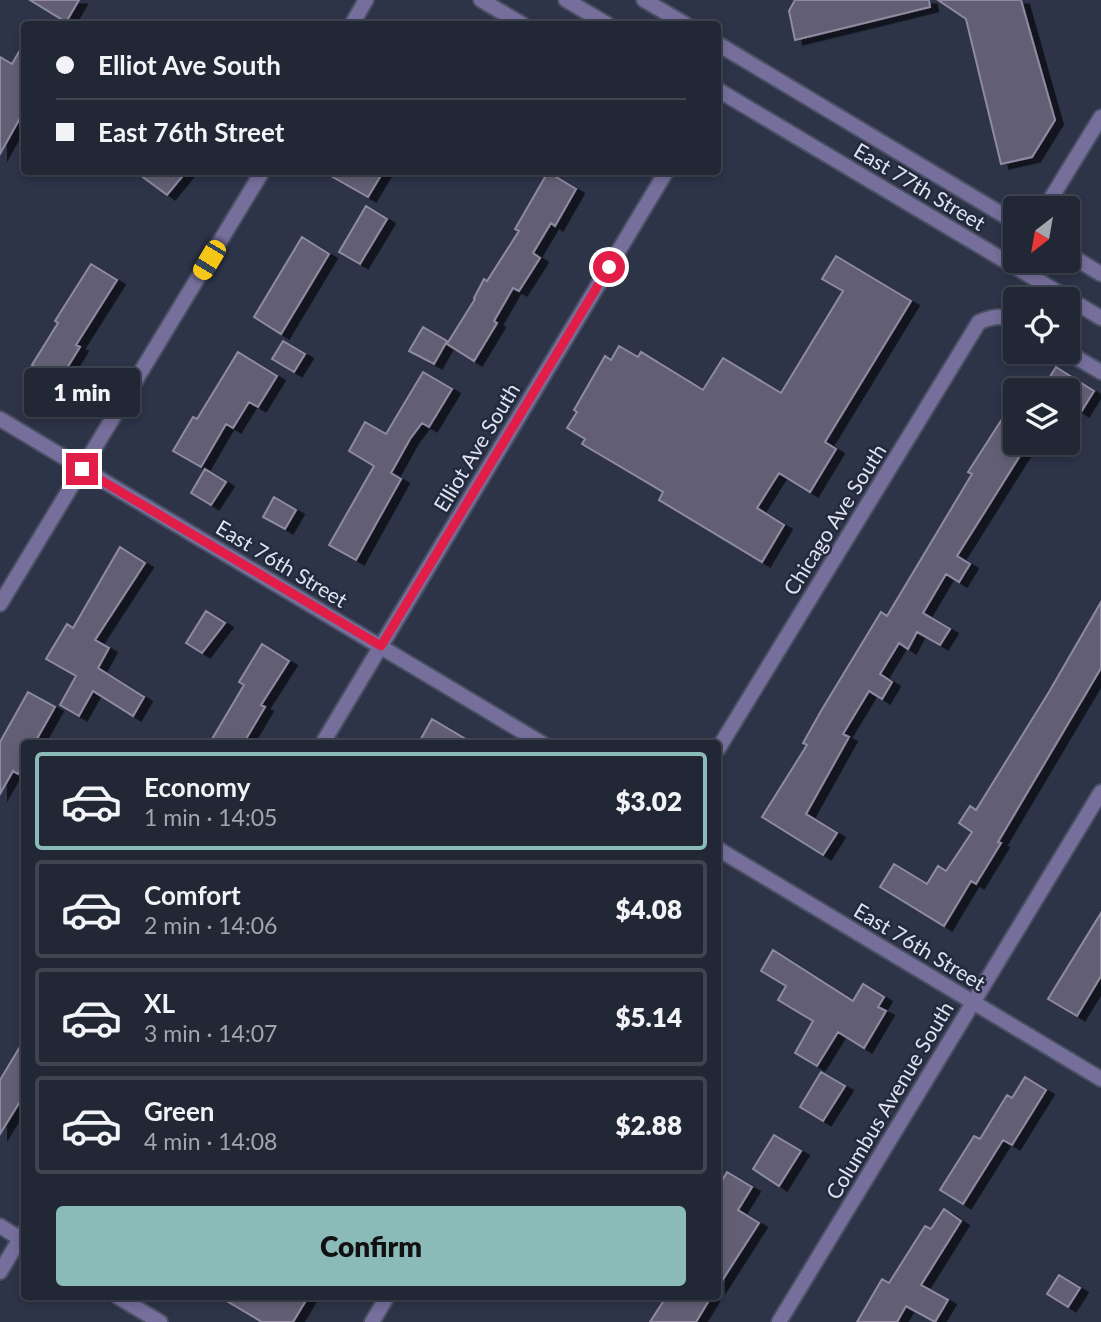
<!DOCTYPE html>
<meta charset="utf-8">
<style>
:root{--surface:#222736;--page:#2a2f3e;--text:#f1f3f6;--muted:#a2a5ad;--line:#3f4451;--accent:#8bbbb9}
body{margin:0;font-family:Lato,sans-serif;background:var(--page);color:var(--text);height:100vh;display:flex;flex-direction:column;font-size:26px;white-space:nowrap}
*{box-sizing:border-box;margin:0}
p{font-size:23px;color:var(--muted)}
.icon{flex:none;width:38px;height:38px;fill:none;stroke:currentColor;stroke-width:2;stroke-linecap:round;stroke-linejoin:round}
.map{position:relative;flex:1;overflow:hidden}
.drawer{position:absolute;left:21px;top:740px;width:700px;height:560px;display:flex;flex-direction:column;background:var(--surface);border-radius:7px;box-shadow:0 4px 10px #0003,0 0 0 2px var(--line)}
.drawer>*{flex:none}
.banner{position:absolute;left:21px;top:21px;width:700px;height:154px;border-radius:7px;box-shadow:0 4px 10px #0003,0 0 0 2px var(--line);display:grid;align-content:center;height:154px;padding:0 35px;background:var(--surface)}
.needle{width:46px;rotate:211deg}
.buttons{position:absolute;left:1003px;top:196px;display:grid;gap:14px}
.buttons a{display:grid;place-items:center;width:77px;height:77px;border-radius:7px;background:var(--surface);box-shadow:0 4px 10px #0003,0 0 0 2px var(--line);font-size:35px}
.end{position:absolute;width:32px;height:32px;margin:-16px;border:9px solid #e11d48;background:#fff;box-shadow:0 0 0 4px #fff}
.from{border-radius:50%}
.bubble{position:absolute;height:49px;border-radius:7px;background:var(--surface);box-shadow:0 4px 10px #0003,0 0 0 2px var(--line);font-size:23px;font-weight:800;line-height:49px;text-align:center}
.car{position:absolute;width:21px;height:42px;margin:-21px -10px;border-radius:9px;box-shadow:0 0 5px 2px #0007;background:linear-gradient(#f5c518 24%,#345 0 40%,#f5c518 0 76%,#345 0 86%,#f5c518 0)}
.banner b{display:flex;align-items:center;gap:24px;height:66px;font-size:26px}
.banner b+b{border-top:2px solid var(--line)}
.banner i{width:18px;height:18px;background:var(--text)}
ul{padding:12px 0 0;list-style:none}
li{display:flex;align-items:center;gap:21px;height:98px;margin:0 14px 10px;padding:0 21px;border:4px solid var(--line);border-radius:7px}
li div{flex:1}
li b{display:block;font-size:26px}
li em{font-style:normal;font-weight:800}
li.on{border-color:var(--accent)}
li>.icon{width:63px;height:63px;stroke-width:1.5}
.cta{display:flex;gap:14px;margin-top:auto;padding:14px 35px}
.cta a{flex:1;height:80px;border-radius:7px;background:var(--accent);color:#111;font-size:28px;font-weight:800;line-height:80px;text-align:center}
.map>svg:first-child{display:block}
.building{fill:#625e74;stroke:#8f8aa2;stroke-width:2;filter:url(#shadow)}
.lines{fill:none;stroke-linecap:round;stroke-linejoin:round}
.minor-casing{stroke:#495063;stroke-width:18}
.tertiary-casing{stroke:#495063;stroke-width:18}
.minor{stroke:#766e9b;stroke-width:14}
.tertiary{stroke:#766e9b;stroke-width:14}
.route{stroke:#e11d48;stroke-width:9}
.labels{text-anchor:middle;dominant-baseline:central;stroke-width:5;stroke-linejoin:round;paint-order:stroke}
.street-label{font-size:21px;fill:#dee3ef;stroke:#232a3d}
</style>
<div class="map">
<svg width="1101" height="1322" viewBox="0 0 1101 1322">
<defs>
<filter id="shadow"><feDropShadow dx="8" dy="4.5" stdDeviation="0" flood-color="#0009"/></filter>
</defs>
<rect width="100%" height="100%" fill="#2d3448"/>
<path class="building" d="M30,0h49l-13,22z
M795,0h134l1,7 -135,33 -6,-29z
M938,0h83l34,120 -23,37 -31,7 -35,-145z
M24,43v68l-24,43v-97l12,7z
M136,172h50l-19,23z
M324,172h59l-15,25z
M548,172l28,17 -21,37 -4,-3 -18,30 7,5 -21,33 -6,-3 -19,33 3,2 -23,38 -27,-17 28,-45 -1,-1 10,-19 3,2 32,-50 -4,-2z
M366,206l21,13 -27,45 -21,-12z
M302,237l27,17 -48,80 -27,-17z
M836,256l75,45 -86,141 11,7 -26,43 -31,-19 -22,35 27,17 -22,37 -103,-62 4,-8 -81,-48 3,-5 -18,-11 10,-16 -3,-2 31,-54 6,4 8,-14 19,11 3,-5 62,38 20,-32 58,35 62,-102 -21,-12z
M91,264l26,16 -41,65 4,2 -21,34 -27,-16 26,-42 -3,-2z
M423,327l24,14 -13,23 -25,-13z
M283,341l22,13 -11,18 -22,-13z
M238,352l39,24 -19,31 -9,-5 -16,26 -7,-4 -25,43 -28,-16 20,-34 4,2z
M1056,367l38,24 -13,21 -13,-9v-13h-26z
M423,372l29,17 -23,38 -7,-4 -12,16 -19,34 10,6 -45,81 -27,-15 45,-79 -25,-15 16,-29 21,12z
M1015,399v44h13l-71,113 13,8 -11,18 -13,-8 -23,39 27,16 -10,16 -23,-13 -9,17 -9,-6 -19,31 12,8 -10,17 -13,-8 -26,43 6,3 -43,77 31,19 -14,22 -61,-38 45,-72 -4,-2 18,-32 60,-99 6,4 85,-142 -4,-2z
M205,469l21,13 -15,23 -20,-12z
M274,497l22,13 -11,19 -22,-12z
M120,547l25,16 -50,77 14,8 -11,20 46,29 -11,19 -40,-25 -14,25 -19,-11 16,-29 -30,-17 21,-35 6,4z
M1101,602v66l-103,174 3,1 -25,41 -5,-3 -27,45 -64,-39 14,-23 33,20 11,-18 8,5 26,-39 -13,-9 11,-17 6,4 73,-118z
M206,611l19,12 -23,30 -16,-10z
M262,644l27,17 -28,44 4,2 -22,37h-34l35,-59 -5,-3z
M28,692l27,15 -21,37h-10v20l-6,10 -5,-3 -13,23v-52z
M432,719l42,25h-56z
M1101,913v63l-24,40 -29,-17z
M773,950l80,51 10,-17 21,13 -6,10 8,4 -22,37 -26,-16 -21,34 -22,-13 18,-32 -35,-21 8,-14 -25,-15z
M24,1040v55l-24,39v-54z
M821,1072l24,14 -22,35 -23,-14z
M1025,1077l21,13 -34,55 -9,-5 -40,64 -23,-14 34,-54 6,3 27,-44 5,3z
M774,1135l27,16 -22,35 -26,-17z
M727,1172l25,15 -14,23 21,13 -41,64v-99z
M944,1209l17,12 -40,64 27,15 -13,22 -29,-16 -9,16h-40l25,-43 7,4 36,-57 6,3z
M1059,1275l21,13 -12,19 -21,-13z
M220,1297h88l-15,25h-31z
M666,1297h45l-15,25h-46z"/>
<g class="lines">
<g class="minor-casing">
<path id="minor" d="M481,0l41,24
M352,24l14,-24
M1045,208l56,-91
M1067,352l34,20
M0,604l262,-432
M322,744l344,-572
M718,749l261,-427c12,-5 24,-8 36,-1
M0,1226l24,15
M0,1272l24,-40
M118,1297l42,25
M372,1322l15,-25
M779,1322l322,-530"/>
</g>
<g class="tertiary-casing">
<path id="tertiary" d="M566,0l41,24
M644,0l41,24
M718,44l297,178
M718,90l383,228
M1068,254l33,20
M0,419l543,325
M718,849l383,230"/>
</g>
<use href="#minor" class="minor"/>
<use href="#tertiary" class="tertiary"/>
</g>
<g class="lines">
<path class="route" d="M82,469l299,177 228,-379"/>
</g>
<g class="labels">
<g class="street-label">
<text transform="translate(920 186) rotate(31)">East 77th Street</text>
<text transform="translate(476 447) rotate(-59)">Elliot Ave South</text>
<text transform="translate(834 519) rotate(-58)">Chicago Ave South</text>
<text transform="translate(282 563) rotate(31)">East 76th Street</text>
<text transform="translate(920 946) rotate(31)">East 76th Street</text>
<text transform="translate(889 1100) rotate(-59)">Columbus Avenue South</text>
</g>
</g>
</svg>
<div class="buttons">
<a><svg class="needle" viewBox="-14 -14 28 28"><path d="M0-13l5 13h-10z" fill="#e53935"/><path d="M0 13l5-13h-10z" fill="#a2a5ad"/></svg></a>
<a><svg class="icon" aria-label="locate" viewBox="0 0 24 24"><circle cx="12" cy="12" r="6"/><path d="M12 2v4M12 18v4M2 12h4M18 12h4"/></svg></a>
<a><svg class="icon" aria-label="layers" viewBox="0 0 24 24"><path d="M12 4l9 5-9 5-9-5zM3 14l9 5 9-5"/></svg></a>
</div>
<i class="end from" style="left:609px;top:267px"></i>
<i class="end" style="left:82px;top:469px"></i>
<div class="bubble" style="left:24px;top:368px;width:116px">1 min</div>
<i class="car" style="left:209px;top:260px;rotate:211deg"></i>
<div class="banner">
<b><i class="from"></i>Elliot Ave South</b>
<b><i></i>East 76th Street</b>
</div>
<section class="drawer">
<ul>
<li class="on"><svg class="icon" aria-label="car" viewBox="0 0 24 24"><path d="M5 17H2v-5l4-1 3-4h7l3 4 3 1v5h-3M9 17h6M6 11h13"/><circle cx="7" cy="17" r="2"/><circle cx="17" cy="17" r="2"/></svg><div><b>Economy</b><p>1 min · 14:05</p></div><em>$3.02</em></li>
<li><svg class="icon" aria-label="car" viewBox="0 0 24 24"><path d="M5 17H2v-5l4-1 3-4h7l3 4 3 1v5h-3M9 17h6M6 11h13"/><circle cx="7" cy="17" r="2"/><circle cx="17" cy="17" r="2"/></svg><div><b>Comfort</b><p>2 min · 14:06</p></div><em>$4.08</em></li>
<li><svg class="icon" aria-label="car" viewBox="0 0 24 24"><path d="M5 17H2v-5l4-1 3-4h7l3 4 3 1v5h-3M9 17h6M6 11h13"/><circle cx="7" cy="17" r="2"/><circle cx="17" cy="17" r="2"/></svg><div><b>XL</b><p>3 min · 14:07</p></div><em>$5.14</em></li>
<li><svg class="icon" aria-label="car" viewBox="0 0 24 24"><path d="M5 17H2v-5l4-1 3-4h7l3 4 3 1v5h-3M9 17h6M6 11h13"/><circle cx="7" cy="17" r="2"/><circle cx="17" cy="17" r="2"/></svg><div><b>Green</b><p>4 min · 14:08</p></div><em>$2.88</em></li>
</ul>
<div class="cta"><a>Confirm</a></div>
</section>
</div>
